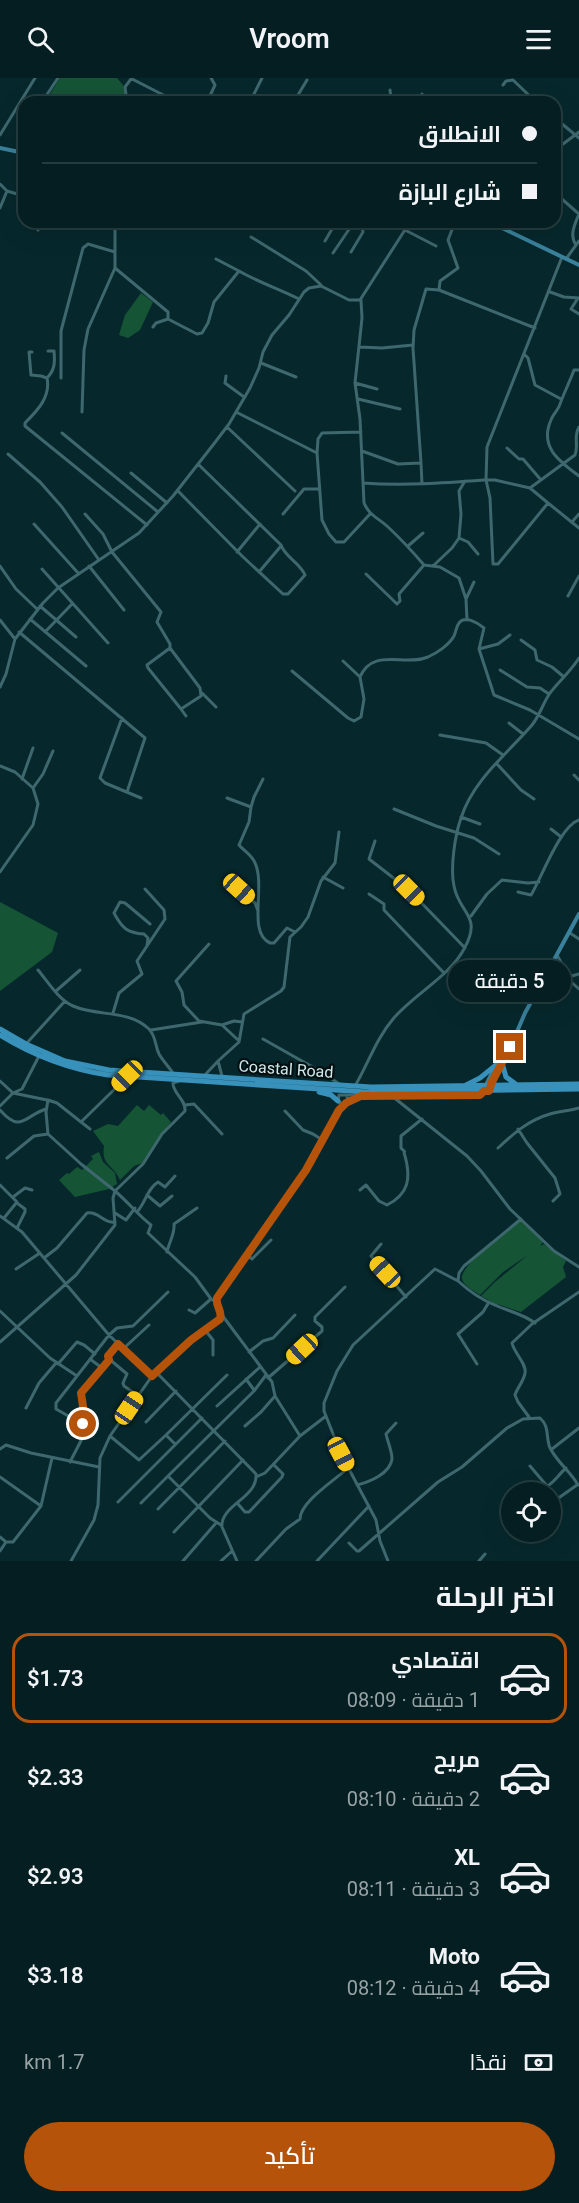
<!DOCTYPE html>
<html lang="ar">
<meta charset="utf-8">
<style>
:root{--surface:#041e21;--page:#0d272a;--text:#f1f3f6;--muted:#97a2a5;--line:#253c3f;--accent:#b45309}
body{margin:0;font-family:Roboto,Cairo,sans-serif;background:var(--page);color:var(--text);direction:rtl;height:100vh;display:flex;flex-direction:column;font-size:22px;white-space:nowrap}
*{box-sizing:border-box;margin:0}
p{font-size:20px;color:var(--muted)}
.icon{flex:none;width:33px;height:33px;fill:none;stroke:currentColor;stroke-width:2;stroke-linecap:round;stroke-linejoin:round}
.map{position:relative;height:1483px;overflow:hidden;direction:ltr}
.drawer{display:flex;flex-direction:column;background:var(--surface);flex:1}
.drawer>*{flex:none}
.top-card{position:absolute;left:18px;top:18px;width:543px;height:132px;border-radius:18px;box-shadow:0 6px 24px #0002,0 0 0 2px var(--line);direction:rtl;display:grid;align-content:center;height:132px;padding:0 24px;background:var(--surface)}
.controls{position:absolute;left:501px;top:1404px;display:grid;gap:12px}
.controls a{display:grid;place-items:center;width:60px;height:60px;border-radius:50%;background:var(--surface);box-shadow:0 6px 24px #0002,0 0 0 2px var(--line);font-size:30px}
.end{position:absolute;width:27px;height:27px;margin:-14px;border:8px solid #b45309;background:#fff;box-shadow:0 0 0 3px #fff}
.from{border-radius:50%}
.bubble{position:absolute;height:42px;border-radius:21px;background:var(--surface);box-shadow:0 6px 24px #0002,0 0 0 2px var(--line);font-size:20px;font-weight:600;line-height:42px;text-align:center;direction:rtl}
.car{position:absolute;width:18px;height:36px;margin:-18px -9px;border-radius:8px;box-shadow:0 0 4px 2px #0007;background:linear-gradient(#f5c518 24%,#345 0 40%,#f5c518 0 76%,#345 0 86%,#f5c518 0)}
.top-card b{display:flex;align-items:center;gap:21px;height:57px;font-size:22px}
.top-card b+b{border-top:2px solid var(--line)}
.top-card i{width:15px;height:15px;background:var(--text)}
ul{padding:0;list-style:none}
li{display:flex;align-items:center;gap:18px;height:90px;margin:0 12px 9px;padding:0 12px;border:3px solid transparent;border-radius:18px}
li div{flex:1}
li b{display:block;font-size:22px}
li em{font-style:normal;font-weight:600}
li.active{border-color:var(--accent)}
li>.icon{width:54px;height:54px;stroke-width:1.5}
h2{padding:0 24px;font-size:27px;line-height:72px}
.pay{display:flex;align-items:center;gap:15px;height:66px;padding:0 24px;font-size:22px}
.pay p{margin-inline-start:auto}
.action{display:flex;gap:12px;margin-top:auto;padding:12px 24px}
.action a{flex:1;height:69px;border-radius:36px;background:var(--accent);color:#fff;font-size:24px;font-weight:600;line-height:69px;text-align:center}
header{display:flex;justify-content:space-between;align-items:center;height:78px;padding:0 24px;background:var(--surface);font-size:27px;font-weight:600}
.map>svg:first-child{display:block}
.green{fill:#165436}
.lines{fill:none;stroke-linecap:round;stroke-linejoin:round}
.minor{stroke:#3e686e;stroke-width:3}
.major{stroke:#3a819c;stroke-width:4}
.highway{stroke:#3791bb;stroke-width:5}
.route{stroke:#b45309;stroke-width:8}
.labels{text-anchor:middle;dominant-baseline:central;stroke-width:4.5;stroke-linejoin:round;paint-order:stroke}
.street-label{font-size:16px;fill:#d1e8eb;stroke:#010f11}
</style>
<header><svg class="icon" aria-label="menu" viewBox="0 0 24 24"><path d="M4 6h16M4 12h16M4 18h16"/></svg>Vroom<svg class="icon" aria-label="search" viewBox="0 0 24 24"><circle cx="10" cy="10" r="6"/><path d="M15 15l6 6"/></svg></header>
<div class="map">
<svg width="579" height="1483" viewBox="0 0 579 1483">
<rect width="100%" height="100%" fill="#06282c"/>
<path class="green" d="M60,0h57l6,7 4,17h-82z
M141,215l12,9 -13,28 -12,8 -9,-3 6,-20z
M0,824l58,31 -6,19 -52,39z
M137,1027l7,6 5,-6 12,10 2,-2 8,9 -29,41 -8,3 -14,14c-7,-16 -19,-14 -16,-34l-11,-15 15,-7 10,2z
M99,1074l4,10 12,11 2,11 -8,5 -34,8 -16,-17 8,-7 2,1 8,-7 5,3 11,-11 -2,-3z
M521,1142l22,22 -3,4 4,-2 22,17 -3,6 3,10 -45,35 -27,-9 -13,-7 14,-14 33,-27 -25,17 -23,23c-6,-4 -16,-9 -18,-16 -3,-14 48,-49 59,-59z"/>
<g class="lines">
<path class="minor" d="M132,1l45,23
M503,7l3,-4 7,-1 23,22
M390,12l1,8 2,4
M374,21l1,3
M42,24l16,-24
M127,24l-2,-15 6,-8
M211,24l-2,-4 6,-13 -4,-7
M250,24l12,-24
M304,24l-6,-7 9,-15
M417,24l5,-8
M555,40l24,20
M0,57l35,-57
M555,72l24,-18
M19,74l5,-15
M0,106l7,7 -7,17
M7,113l17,5
M555,115l24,21
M341,144l8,6
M373,144l11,3 2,-3
M455,144l-7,18 10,28 -18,13 -1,9 96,38
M500,149l3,-5
M38,152v-8
M405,152l31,16
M251,159l55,34 15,14
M325,163l11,-19
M576,167c-7,-10 -1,-21 3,-31
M351,174l12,-20 -1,-5 -6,-5
M333,175l21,-31
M216,181l23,12
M566,181l13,-18
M115,190l53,44v7l29,15 5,-1 6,-10 6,-21 25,-31c19,11 40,18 60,28
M550,214l14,5 15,1
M578,220l-7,11 8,5
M361,222l1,18 -7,65 5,36 4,84c5,12 14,15 23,23 13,12 25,25 37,39l16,2 19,11 7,21 1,21
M153,249l3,-4 12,-4
M359,269l23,1 31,-3
M32,274h-3l2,23 10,1 6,2c4,19 -10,33 -22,45v3l122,99
M524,276l4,4 7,27 26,14
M261,285l35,14
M579,292h-5c-4,11 -10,23 -14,34 -1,5 -7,10 -9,16 -12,27 8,41 28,56
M226,298l-1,7 19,14
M47,300c8,-8 8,-16 7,-27h-6
M61,300v-47l22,-83 5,-4 27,8
M355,305l22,6
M358,321l42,10
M82,334l2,-62 4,-21 27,-61v-46
M236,334l81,41 5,67 7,14 7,8h8l26,-28
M227,349l68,64
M62,355l96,79
M507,370l12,11h4l18,21
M362,373l36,13 23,-1 -8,-115 1,-18 12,-41 13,1
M317,375l1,-14 4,-6 39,-1
M8,376l32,28 22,25 37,53
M421,385l1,21
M131,395l36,30
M363,405c40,3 81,0 121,-3 4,0 8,0 11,0l35,8 18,15 -50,61h-5l-3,-66 -4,-18 1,-33 75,-190
M530,410l45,-33c4,-9 -2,-18 4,-28
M178,413l64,65 41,38h5l17,-19c-5,-12 -20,-18 -24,-30l-83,-81
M548,425l31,25
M85,436l18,20 9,18 49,60 -4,10 13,22v4l30,40 1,8 -20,13 -33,-41 -1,-3 23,-17
M283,436l21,-25h15
M572,444l7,-8
M34,446l45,50
M459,460l2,-24 -2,-23 6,-10
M408,468l15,-13
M237,474l23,-28
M0,488l16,23 21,20
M89,488l35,44
M433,488l19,-18 7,-10 9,4 10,12
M42,491l66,74
M259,494l22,-26
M366,496l31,30 3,-3 -1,-7 25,-29
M568,518l11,-20
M466,521l8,-17
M40,528l36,31
M30,541l56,47
M0,542l15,19
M19,554l126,106 -18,54
M45,554l27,-28
M521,562l14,10 2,10 15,7 12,10
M479,571l19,-5 12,-9
M500,592l27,17 13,1 9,6
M292,593l56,47 6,3 7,-4 3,-18 -4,-22 -17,-16
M360,599c13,-30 44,-10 68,-20 9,-4 21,-12 26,-21 2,-4 2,-9 5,-13 6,-8 19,0 25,5l-5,21 15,46 36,15 49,29
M0,609l6,-13 9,-35 28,-36 15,-15 81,-55 34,-37 40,-51 16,-21 21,-36 9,-20 4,-16 9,-17 17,-20 15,-23 5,-4 12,-2 28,14h11l50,-78
M202,615l14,14
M181,631l5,7
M122,640l-22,60 5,5 36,15
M509,645l14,11
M440,657l46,8 17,12
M497,686l24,26 13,9
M0,688l15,6 18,16 5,16 -5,21 -33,47
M574,697l5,5
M22,701l11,-31
M33,710l10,-14 10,-23
M227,720l24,9 -2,15 -10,23c5,6 13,10 16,18 11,23 -8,70 15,80h4l13,-15 8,4
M251,729l3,-10 9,-18
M394,731l42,17 38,12 25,16
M461,739l19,7
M551,751l9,7
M375,763l-6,18 40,31 56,58
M323,799l20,11
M239,811l16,14 3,8
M518,814l13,3c11,-18 29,-69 48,-75
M369,816l15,10v6l60,63
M471,838l16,-22 15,-14 26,3 11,-1
M570,855l9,6
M209,866l-33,37 6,11 2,13 15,16 23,4 12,-4 8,1
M147,868l1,-8 -4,-4c-17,-1 -22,-6 -30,-21l6,-11 5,1 25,21
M557,877l9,16 6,5 7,-2
M552,887l27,24
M38,892c10,12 21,30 35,36 25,11 55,3 76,23 7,7 6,17 10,25 4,7 10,13 14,19
M56,913l24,-21
M113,935l6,-20 23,-19 -5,-13 28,-42 -1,-9 -19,-21
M222,947l16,15
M151,952l51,-8
M263,961l62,35 14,10
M26,966l39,-43
M39,978l-17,33 -9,4 34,7
M205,997l13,-14
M222,998l-4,-15 21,-19 5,-28 37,-23 3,-4 6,-50 11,-10 7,-10 13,-36 14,-18 4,-31
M0,1003l13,12 -13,13
M179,1003l-6,2c0,11 13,16 12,28l-23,23 -19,30 -28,27c13,11 23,24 36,34l-3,8 47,44 16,22 5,3
M355,1008c13,-22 21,-47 38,-67 20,-24 57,-43 71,-70 19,-34 -5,-35 -10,-63 -4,-18 1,-51 7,-68 12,-38 46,-64 71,-93 8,-10 11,-22 18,-32 9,-12 21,-22 29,-35
M345,1017l121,1 14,-1 4,-4
M392,1018l75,60 14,15 29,38 44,42 25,16
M346,1025l2,-4 -2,-4h-7l-1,6 4,3 17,-7
M185,1027l9,-1 28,30
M0,1032c21,24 24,6 46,-1
M285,1033l18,19 10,4 11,7
M90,1051l-9,-7 45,-44
M518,1051l9,14 28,35 5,16 -7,7
M498,1070c16,-15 31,-28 52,-34 10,-3 20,-3 29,-6
M7,1080l27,-22 14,-2 -2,-22 2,-12 9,3 24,19
M0,1107l17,17 -13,16
M360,1112l6,-5 13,16 8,4c22,-11 24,-27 18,-49 -3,-8 3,-1 -4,-8v-12l21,-17
M147,1117l13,11 12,-10
M13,1119l12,-9 7,2
M137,1134c9,-10 10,-23 21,-30l7,5 10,-11
M115,1135l11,7 9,-12
M0,1138l22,16 87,103 43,41
M17,1150l8,-16v-3l-8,-6
M381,1166l-10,12 35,41
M167,1174c2,-10 8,-18 7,-28l23,-16
M246,1176l6,5 19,-19
M44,1180l13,-10 30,-35c12,-2 17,11 28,9
M16,1191l24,-16
M458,1203c11,10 24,19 37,24 13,6 28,9 40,18
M189,1232l6,3 16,-14
M0,1233l50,47 27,18
M222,1237l50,67 3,14 25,40
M205,1252l8,10v15
M0,1264l76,-67 39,-50 -2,-27 2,-7 -34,-27 -33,-30
M118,1266l-10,14 19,16 -4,9 1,3 13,9
M123,1271l26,-24
M249,1274l14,-11 10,-3 22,-23
M90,1281l12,9
M58,1286l19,-22 7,3 11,9
M477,1286l-19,-30 25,-22 6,-10
M156,1294l100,102c2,24 -36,31 -34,53l15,34
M268,1300l54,-47v-4l-7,-6v-4l30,-30
M246,1301l8,11
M217,1328l43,-39
M26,1330l13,-25 17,-20
M529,1339l-11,-15 -3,-7c2,-7 9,-14 10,-22 2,-9 -11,-20 -13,-30l20,-19 47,-32
M146,1344l30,-31
M86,1348l-5,-33 28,-33
M245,1348l16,-14 14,-16
M166,1357l61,-60
M110,1358l29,24 27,-25 9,9
M0,1371l6,-4 25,8 68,14
M552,1371l27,-21
M70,1384l16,-31v-5l-30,-17v-6l53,-68 8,-7 16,-2 35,-34
M530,1388l17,20c6,-2 13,-13 19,-18
M0,1399l41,29
M256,1399l9,-4 35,-37 26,-20
M357,1407c12,-3 33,-11 35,-26 0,-8 -4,-16 -6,-25l10,-11
M118,1424l84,-84
M141,1425l27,-27
M238,1426l7,8h4l33,-35 1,-3 -9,-9
M550,1426l27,-19
M158,1431l67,-68
M221,1447l-11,-7 -42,-42 86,-85 12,-16
M174,1454l69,-72
M0,1459l6,5h7l28,-36 11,-48
M349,1465l8,8h2l79,-69 24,-15 45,-39 16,-9 17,-1c9,8 6,16 9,27 3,12 22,27 29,40
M0,1473l6,-9
M71,1483l23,-41 4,-15 2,-47 10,-22 42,-60 39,-36 29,-21c3,-8 -5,-13 -3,-21l89,-128 31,-56 8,-11
M183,1483l33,-38
M221,1483l11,-10
M256,1483l30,-32 14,-10c0,-17 35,-39 48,-51
M317,1483l52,-55
M388,1483l-8,-20 -4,-21 -35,-66 -17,-43v-8l13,-32 16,-26 82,-76 23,12 1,-8 5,-7 57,-47
M479,1483l6,-7"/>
<path class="major" d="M0,70l24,5
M484,144l16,5 79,38
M490,1008l20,-38 15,-35 54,-99
M485,1009l21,-42 8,-11"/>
<path class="highway" d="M0,951l26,15 39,17 44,9 262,17 208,-3
M0,957c34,21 68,34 108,40l258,17 213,-3
M502,985l4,14 11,8
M466,1007l14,-7 16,-13
M319,1014l12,3 7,6"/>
</g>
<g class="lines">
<path class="route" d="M83,1346l3,2 -5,-33 28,-33 -1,-4 10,-12 34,32 39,-36 29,-21c3,-8 -5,-13 -3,-21l89,-128 33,-60 7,-7 15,-7 119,-1 4,-4h5l3,-9 18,-35"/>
</g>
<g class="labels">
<g class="street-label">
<text transform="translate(286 991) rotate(4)">Coastal Road</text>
</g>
</g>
</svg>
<div class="controls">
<a><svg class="icon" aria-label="locate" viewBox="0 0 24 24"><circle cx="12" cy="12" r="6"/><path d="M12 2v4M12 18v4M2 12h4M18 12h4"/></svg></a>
</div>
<i class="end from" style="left:83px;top:1346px"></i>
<i class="end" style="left:510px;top:969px"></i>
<div class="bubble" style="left:448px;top:882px;width:123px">5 دقيقة</div>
<i class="car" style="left:239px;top:811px;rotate:132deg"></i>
<i class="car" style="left:409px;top:812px;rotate:135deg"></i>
<i class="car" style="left:127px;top:998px;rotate:225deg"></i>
<i class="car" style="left:385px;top:1194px;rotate:317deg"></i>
<i class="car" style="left:302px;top:1271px;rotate:227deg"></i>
<i class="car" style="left:129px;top:1330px;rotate:34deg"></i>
<i class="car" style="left:341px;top:1376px;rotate:152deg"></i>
<div class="top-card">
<b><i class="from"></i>الانطلاق</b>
<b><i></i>شارع البازة</b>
</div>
</div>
<section class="drawer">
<h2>اختر الرحلة</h2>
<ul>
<li class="active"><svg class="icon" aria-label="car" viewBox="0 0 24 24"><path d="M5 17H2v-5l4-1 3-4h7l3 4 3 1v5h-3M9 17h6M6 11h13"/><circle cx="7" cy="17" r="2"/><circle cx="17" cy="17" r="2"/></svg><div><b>اقتصادي</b><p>1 دقيقة · 08:09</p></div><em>$1.73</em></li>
<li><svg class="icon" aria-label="car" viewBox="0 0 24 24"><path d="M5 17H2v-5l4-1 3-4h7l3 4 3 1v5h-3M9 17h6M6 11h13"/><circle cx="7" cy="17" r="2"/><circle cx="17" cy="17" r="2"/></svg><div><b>مريح</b><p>2 دقيقة · 08:10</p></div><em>$2.33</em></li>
<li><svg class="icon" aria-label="car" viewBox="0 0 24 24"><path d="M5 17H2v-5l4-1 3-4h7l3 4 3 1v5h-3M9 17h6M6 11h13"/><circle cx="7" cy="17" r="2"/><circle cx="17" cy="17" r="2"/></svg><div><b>XL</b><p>3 دقيقة · 08:11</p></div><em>$2.93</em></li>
<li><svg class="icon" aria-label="car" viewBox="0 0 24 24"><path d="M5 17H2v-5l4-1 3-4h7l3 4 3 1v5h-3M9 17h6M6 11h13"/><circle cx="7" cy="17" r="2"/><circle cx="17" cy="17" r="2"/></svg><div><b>Moto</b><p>4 دقيقة · 08:12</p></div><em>$3.18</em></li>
</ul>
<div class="pay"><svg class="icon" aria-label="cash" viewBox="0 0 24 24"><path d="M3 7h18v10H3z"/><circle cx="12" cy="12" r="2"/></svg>نقدًا<p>1.7 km</p></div>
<div class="action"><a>تأكيد</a></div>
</section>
